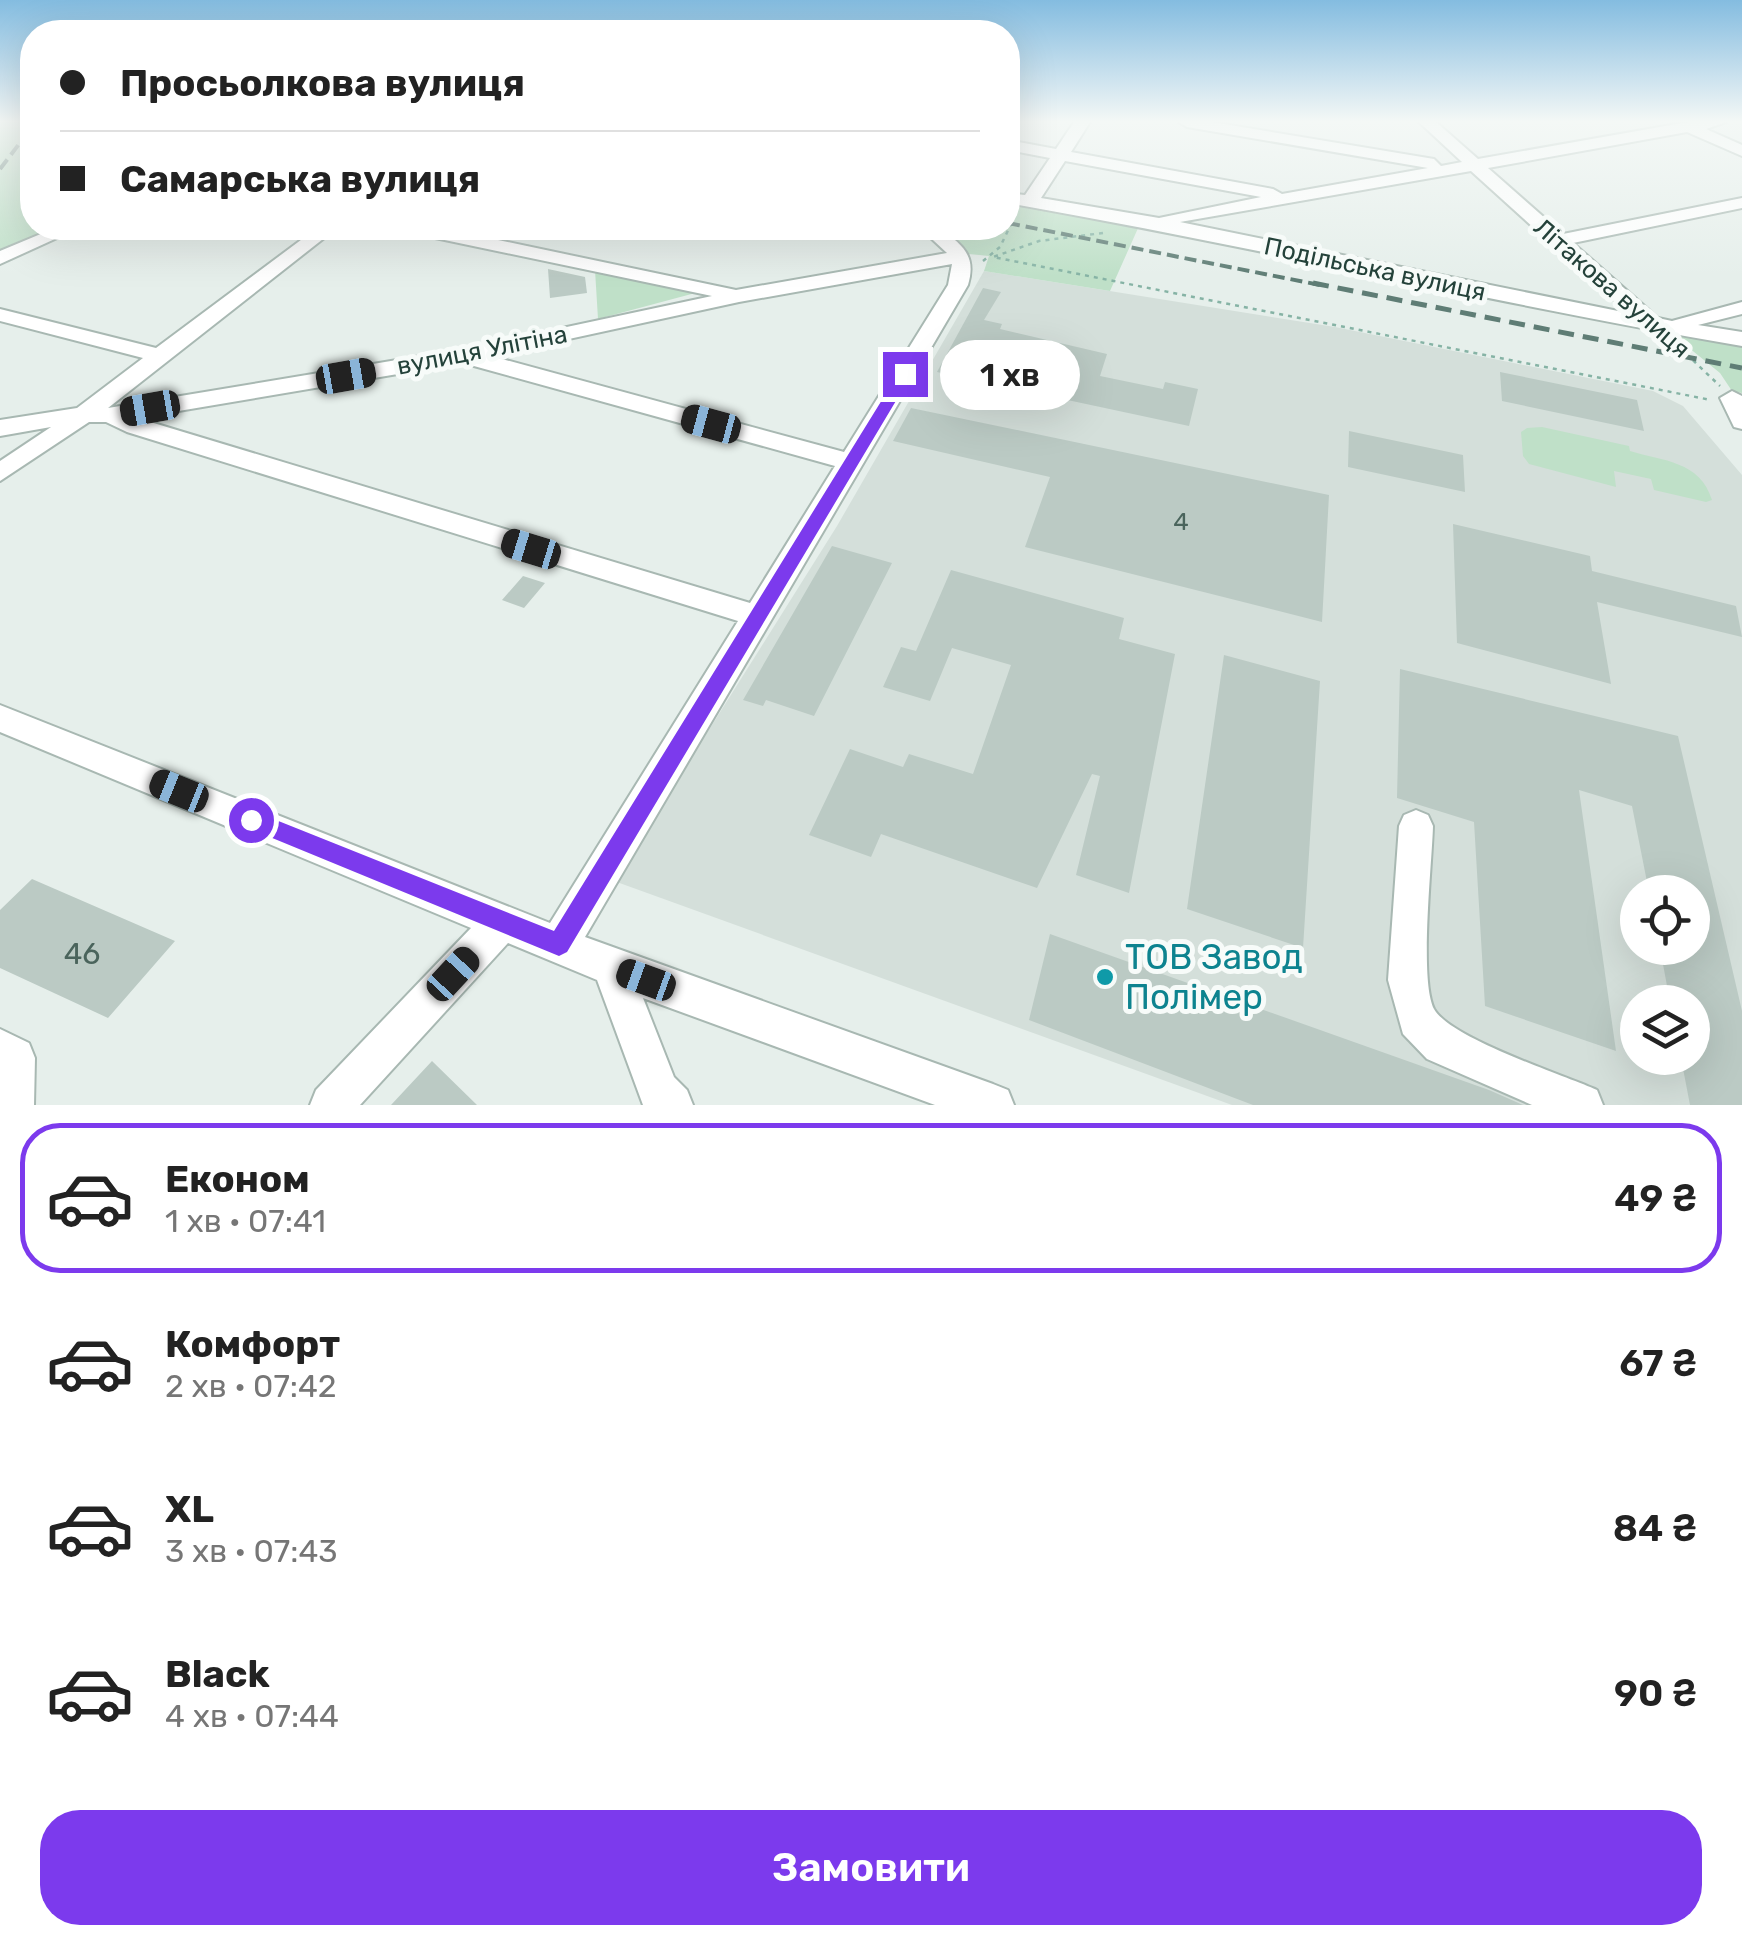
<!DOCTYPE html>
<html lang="uk">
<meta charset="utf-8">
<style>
:root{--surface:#fff;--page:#f2f2f2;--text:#222;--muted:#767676;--line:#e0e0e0;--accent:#7c3aed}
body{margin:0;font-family:Rubik,sans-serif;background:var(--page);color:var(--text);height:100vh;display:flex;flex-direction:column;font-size:38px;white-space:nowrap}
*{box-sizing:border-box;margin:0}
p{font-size:32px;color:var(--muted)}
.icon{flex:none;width:55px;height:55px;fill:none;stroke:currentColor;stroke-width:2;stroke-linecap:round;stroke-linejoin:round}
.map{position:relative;height:1105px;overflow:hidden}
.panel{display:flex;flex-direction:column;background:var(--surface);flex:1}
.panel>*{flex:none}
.guide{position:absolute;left:20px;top:20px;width:1000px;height:220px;border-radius:40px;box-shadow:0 10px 40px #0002;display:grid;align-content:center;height:220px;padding:0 40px;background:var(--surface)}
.fabs{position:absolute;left:1620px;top:875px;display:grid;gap:20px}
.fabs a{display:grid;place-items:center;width:90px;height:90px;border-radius:50%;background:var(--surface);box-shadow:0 10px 40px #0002;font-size:50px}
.end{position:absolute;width:45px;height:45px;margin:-22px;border:12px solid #7c3aed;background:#fff;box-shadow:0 0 0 5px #fff}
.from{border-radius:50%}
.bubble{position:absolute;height:70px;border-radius:35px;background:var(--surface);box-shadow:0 10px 40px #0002;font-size:32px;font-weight:600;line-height:70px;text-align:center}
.car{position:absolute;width:30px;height:60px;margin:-30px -15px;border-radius:12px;box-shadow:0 0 8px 2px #0007;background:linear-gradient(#222 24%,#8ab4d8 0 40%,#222 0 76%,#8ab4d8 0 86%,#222 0)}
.guide b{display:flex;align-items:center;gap:35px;height:95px;font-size:38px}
.guide b+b{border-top:2px solid var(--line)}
.guide i{width:25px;height:25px;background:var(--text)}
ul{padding:18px 0 0;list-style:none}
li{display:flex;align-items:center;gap:30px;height:150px;margin:0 20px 15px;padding:0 20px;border:5px solid transparent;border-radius:40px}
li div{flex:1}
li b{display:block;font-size:38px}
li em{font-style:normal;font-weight:600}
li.current{border-color:var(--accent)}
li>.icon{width:90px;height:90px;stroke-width:1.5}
.cta{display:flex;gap:20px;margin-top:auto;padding:20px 40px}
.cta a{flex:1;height:115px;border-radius:40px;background:var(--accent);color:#fff;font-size:40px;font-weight:600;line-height:115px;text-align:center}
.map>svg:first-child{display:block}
.built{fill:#d4dfda;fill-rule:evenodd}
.green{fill:#bfe0c8}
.building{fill:#bbcac4}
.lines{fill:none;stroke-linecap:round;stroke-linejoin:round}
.minor-casing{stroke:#a8b8b2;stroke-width:4}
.path{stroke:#86b3a5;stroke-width:2.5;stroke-dasharray:4 5;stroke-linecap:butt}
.minor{fill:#fff;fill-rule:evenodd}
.rail-far1{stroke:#5f7d75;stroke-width:4;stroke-dasharray:12 6;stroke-linecap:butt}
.rail{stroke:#5f7d75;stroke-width:5;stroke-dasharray:16 9;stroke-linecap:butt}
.route{fill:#7c3aed}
.culture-dot{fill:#0f9aa8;stroke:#f7fbf9;stroke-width:4}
.labels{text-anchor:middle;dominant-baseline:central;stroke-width:10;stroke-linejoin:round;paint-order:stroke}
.far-street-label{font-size:25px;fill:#24423a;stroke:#f7fbf9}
.number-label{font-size:25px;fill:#4a645c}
.near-number-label{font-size:30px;fill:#4a645c}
.near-culture-label{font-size:35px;fill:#0d838f;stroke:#f7fbf9;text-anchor:start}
</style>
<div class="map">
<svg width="1742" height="1105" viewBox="0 0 1742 1105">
<rect width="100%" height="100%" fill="#e6efeb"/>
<path class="built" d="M984,271l351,56 318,64 30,15 59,69v630h-510l-618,-224 223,-355zM1638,892h54v56h-54zM1638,1002h54v56h-54z"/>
<path class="green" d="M0,122h32v106h28l-60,26z
M1008,201l131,25 -29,65 -126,-20 5,-15 -20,-2 -30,-26h69z
M595,270l104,22 -101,27z
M1685,333l57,9v51l-10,-2 -12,-18 -42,-34z
M1542,427l87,19 1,5c33,10 70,10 82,49l-6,2 -52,-12 -3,-11 -37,-8 2,16 -87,-23 -6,-8 -2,-24 6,-4z"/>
<path class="building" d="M548,269l37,8 2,16 -37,5z
M983,288l18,4 -17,28 18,4 -2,5 107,25 -7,22 63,13 2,-7 33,7 -9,37 -252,-54z
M1500,372l137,28 7,31 -142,-30z
M911,408l418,87 -7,127 -297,-75 25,-70 -157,-36z
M1349,431l114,24 2,37 -117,-25z
M1453,524l137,32 2,15 144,35 6,31 -145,-35 14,82 -154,-41z
M832,546l60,17 -78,153 -48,-16 -3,6 -20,-6z
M951,570l173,48 -5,21 56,15 -46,239 -53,-18 24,-99 -8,-2 -55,114 -156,-54 -10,23 -62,-22 41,-86 53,18 6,-13 64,20 38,-109 -59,-17 -22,53 -47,-14 18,-40 15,4z
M523,576l22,7 -21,25 -22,-8z
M1224,655l96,26 -17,267 -116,-39z
M1400,669l278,67 64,275v94h-52l-9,-47h11v-56h-22l-10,-54h32v-56h-43l-17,-86 -53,-16 37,261 -131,-45 -11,-184 -77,-24z
M32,879l143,62 -67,77 -108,-50v-58z
M1050,934l439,156 34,15h-270l-224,-85z
M432,1061l45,44h-86z"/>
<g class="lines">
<g class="minor-casing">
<path id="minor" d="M1074,122h16l-19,30 202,37 9,5 146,-26 -241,-41 -8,-5h33l222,37 7,7 21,-4 -43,-40h17l42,37 210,-37h38l-20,7 36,16v11l-55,-24 -199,36 75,66 179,-36v10l-169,35 85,75 14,3 70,-19v12l-44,11 44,7v14c-245,-42 -489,-100 -734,-143v-10l17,2 25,-37 -42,-8v-10l48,9zM1065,161l196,36 -102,21 -118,-20zM1471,171l157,142 -448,-91z
M55,228h24l-79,36v-13z
M317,228h20l-229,180 355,-59 249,-53 -296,-62 -9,-6h34l295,62 211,-37 -27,-25h20c22,17 37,27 28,57l-383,652 408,147 15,6 6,15h-79l-292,-107 31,79 13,13 6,15h-50l-46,-125 -89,-37 -148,162h-50l6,-15 155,-162 -471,-196v-27l550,218 188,-302 -611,-189 -21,-10h-17l-89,59v-20l51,-34 -51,9v-16l77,-12 66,-50 -143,-37v-12l156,39zM952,264l-4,21 -104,167 -353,-96 248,-54zM463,363l372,103 -85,137 -613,-185z
M1732,391l10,5v33l-8,-2 -14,-29z
M1416,810l12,5 5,11c-1,38 -14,153 1,183 16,29 129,66 163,81l6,15h-71l-105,-46 -24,-25 -15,-54 11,-154 5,-11z
M0,1029l29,14 6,15 -1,47h-34z"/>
</g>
<path class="path" d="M1103,233l-64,8 -46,16 718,143
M983,261l17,-14 16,-33
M1680,348l40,38"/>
<use href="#minor" class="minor"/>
<path class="rail-far1" d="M0,169l32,-42
M1008,223l317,63"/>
<path class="rail" d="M1313,283l429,85"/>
</g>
<linearGradient id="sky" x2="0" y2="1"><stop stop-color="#84bce0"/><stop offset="0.44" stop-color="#f4f8f6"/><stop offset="1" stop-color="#f4f8f6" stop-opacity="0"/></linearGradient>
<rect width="1742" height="276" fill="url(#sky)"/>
<path class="route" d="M905,370l7,4 -345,578 -8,4 -316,-130 -3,-6 3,-7 8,-3 303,121 344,-557z"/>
<circle class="culture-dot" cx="1105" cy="977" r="10"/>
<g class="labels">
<g class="far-street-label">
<text transform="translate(1375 269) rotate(12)">Подільська вулиця</text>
<text transform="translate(1612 288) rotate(41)">Літакова вулиця</text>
<text transform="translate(482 350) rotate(-11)">вулиця Улітіна</text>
</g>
<g class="number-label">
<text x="1181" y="521">4</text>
</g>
<g class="near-number-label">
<text x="82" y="954">46</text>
</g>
<g class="near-culture-label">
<text x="1125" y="957">ТОВ Завод<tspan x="1125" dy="40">Полімер</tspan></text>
</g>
</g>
</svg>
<div class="fabs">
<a><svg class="icon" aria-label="locate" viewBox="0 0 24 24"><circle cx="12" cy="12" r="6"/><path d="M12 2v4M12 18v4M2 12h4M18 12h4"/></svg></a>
<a><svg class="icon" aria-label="layers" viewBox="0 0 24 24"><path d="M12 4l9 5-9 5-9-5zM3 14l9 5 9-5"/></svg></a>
</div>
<i class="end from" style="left:251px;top:820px"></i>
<i class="end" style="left:905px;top:374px"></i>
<div class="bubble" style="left:940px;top:340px;width:140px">1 хв</div>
<i class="car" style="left:346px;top:376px;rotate:80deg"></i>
<i class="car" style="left:150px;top:408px;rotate:260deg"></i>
<i class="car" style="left:711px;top:424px;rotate:285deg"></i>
<i class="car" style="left:531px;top:549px;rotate:287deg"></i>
<i class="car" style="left:179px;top:791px;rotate:292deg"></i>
<i class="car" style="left:453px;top:974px;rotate:43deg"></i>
<i class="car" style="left:646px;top:980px;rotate:290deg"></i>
<div class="guide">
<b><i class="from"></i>Просьолкова вулиця</b>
<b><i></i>Самарська вулиця</b>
</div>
</div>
<section class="panel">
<ul>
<li class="current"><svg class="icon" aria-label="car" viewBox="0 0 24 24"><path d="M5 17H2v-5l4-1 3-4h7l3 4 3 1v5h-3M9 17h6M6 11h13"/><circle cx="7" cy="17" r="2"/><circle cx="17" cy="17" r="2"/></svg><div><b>Економ</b><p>1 хв · 07:41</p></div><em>49 ₴</em></li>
<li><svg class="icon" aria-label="car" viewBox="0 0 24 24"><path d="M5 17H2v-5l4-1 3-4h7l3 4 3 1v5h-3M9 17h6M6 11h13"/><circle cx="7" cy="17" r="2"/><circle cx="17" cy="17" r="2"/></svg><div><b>Комфорт</b><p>2 хв · 07:42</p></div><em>67 ₴</em></li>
<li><svg class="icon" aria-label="car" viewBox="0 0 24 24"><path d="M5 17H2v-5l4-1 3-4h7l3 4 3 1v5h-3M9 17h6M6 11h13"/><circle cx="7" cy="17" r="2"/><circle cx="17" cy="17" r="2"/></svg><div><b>XL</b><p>3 хв · 07:43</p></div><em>84 ₴</em></li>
<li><svg class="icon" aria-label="car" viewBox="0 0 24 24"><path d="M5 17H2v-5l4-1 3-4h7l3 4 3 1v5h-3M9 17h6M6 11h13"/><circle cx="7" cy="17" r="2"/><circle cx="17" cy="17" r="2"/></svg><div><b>Black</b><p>4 хв · 07:44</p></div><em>90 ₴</em></li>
</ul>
<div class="cta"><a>Замовити</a></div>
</section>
